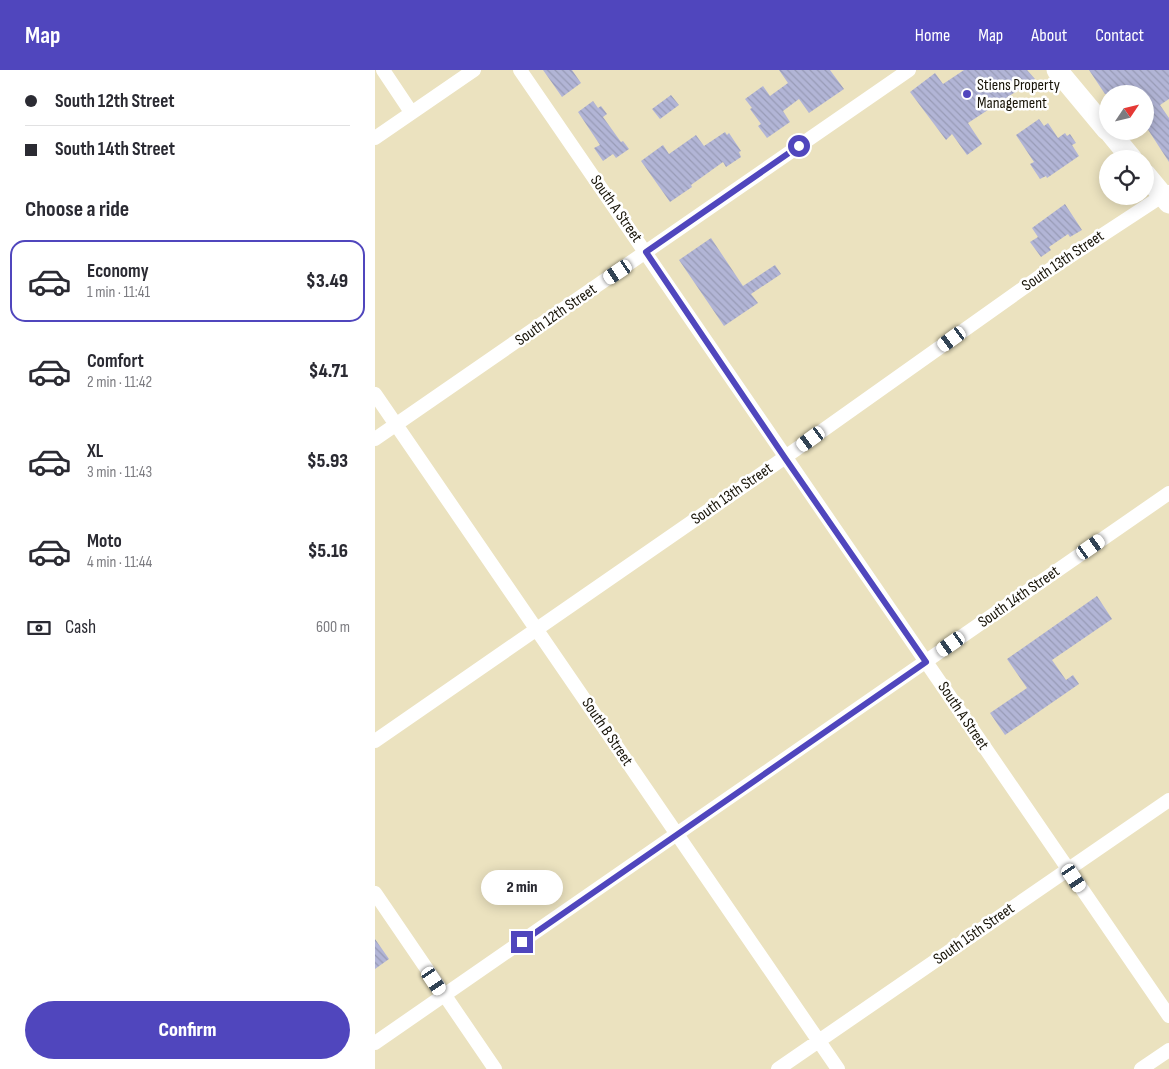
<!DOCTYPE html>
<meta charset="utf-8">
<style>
:root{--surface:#fff;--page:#f7f7f7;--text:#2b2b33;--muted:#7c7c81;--line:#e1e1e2;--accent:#5046bd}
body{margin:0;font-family:"Sofia Sans Condensed",sans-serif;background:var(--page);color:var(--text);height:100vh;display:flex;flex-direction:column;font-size:19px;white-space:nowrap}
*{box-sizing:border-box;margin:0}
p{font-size:16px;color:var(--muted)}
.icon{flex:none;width:28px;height:28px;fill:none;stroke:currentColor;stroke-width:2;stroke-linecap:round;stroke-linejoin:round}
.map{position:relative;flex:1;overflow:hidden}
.side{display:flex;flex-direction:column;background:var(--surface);width:375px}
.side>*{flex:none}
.top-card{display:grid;align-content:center;height:110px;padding:0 25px;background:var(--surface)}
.needle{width:32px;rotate:55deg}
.controls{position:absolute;left:724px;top:15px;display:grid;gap:10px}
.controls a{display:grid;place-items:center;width:55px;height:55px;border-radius:50%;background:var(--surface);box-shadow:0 2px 12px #0003;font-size:25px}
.end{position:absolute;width:22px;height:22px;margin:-11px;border:6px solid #5046bd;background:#fff;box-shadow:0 0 0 2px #fff}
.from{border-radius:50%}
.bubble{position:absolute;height:35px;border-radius:18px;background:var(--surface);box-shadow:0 2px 12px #0003;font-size:16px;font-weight:800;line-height:35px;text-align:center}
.car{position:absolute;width:15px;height:30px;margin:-15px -8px;border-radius:6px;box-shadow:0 0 4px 1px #0007;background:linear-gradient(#fff 24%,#345 0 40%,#fff 0 76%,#345 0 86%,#fff 0)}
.top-card b{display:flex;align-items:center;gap:18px;height:48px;font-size:19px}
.top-card b+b{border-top:1px solid var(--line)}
.top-card i{width:12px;height:12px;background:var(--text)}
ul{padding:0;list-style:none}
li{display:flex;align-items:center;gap:15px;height:82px;margin:0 10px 8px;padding:0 15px;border:2px solid transparent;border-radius:15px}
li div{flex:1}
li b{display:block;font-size:19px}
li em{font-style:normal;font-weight:800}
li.selected{border-color:var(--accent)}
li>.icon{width:45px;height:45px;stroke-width:1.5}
h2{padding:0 25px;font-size:22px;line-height:60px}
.pay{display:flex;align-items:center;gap:12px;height:55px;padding:0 25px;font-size:19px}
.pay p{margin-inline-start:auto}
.button{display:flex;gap:10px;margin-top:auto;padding:10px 25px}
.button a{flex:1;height:58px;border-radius:30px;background:var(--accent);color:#fff;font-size:20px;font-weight:800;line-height:58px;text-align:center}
header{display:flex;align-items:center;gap:30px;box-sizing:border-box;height:70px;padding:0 25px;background:var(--accent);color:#fff}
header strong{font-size:24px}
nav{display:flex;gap:28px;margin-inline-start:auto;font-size:18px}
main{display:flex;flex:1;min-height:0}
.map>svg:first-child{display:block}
.building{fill:url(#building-back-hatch)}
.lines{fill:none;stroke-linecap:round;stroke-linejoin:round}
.minor{stroke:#fff;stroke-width:14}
.primary{stroke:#fff;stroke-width:21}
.route{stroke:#5046bd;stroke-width:6}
.poi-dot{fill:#5046bd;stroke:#fff;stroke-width:2}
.labels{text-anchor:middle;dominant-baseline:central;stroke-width:5;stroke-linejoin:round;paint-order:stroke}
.poi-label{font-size:16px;fill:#171307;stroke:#fff;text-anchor:start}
.street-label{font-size:16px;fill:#171307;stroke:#fff}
</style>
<header>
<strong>Map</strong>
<nav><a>Home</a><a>Map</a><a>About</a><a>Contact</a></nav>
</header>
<main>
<section class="side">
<div class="top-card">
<b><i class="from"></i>South 12th Street</b>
<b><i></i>South 14th Street</b>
</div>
<h2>Choose a ride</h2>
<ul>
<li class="selected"><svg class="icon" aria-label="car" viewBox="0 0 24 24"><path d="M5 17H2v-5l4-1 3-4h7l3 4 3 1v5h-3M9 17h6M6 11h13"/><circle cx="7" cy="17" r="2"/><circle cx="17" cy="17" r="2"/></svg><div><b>Economy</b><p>1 min · 11:41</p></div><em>$3.49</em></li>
<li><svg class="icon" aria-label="car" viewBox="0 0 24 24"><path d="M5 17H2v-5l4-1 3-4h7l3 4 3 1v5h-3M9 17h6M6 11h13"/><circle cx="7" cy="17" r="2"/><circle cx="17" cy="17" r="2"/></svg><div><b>Comfort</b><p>2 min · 11:42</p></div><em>$4.71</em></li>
<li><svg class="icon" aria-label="car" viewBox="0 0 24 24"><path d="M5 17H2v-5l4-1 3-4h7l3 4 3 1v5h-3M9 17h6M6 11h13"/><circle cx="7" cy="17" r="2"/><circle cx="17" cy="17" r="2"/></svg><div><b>XL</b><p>3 min · 11:43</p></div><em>$5.93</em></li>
<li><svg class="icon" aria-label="car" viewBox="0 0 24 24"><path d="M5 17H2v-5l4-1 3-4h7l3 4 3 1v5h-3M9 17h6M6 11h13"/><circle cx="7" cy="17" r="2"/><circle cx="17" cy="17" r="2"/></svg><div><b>Moto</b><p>4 min · 11:44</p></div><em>$5.16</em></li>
</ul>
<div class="pay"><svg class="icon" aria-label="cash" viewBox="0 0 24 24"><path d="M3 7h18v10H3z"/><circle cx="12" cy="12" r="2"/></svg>Cash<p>600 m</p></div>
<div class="button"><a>Confirm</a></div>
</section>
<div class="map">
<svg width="794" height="999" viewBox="0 0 794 999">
<defs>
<pattern id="building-back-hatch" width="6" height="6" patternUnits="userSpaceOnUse" patternTransform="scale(1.25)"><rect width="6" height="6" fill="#b2b5d6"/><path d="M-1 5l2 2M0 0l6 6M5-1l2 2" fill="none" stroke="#989bb6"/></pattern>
</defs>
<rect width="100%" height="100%" fill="#ebe2bf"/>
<path class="building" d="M168,0h29l9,13 -19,14z
M404,0h51l14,19 -35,24 -10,-14 -16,12 7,11 -23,16 -9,-12 3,-2 -11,-15 2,-1 -7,-9 18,-13 7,10 18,-13z
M589,0h63l8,9 -67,44 14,21 -15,11 -15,-21 -6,6 -36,-48 25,-19 8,11z
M714,0h80v29l-9,6 9,13v44l-24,-37v-31h-40z
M296,25l8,10 -19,14 -8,-10z
M218,31l5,7 3,-2 6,8 -4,3 18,25 2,-1 6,8 -13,9 -3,-4 -10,7 -9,-13 6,-3 -22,-33z
M664,49l5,7 4,-3 10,15 7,-5 2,3 3,-2 6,9 -4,2 7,11 -32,22 -1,-2 -6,3 -10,-15 4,-2 -18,-27z
M350,62l2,3 2,-2 12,18 -2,1 2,5 -15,10 -3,-5 -32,23 1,2 -22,15 -29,-41 22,-16 6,9 27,-19 8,11z
M690,134l17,26 -12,7 -2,-3 -19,13 2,3 -10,7 -11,-15 8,-5 -6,-9z
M336,168l32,48 32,-21 6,9 -30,20 7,9 -34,23 -45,-66z
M722,526l15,23 -60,41 14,20 7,-5 6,9 -74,51 -15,-22 37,-25 -20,-29z
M0,869l14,20 -14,10z"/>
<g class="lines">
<path class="minor" d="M8,0l28,42
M145,0l649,946
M0,68l99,-68
M0,324l463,675
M0,369l534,-369
M0,671l399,-276 272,-193 122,-80
M0,823l120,176
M0,973l794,-550
M403,999l391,-269
M766,999l28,-19"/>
<path class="primary" d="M682,0l50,60
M734,61l23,28
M770,104l24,29"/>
</g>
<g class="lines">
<path class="route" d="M147,872l404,-280 -141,-204 -139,-206 153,-106"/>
</g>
<circle class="poi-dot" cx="592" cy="24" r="5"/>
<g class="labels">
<g class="poi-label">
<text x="602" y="15">Stiens Property<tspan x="602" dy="18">Management</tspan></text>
</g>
<g class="street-label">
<text transform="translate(241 139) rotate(55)">South A Street</text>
<text transform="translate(688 191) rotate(-34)">South 13th Street</text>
<text transform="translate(181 245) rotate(-35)">South 12th Street</text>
<text transform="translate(357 424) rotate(-35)">South 13th Street</text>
<text transform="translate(644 527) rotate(-35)">South 14th Street</text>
<text transform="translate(588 646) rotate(56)">South A Street</text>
<text transform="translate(232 662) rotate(56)">South B Street</text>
<text transform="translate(599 864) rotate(-35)">South 15th Street</text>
</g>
</g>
</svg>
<div class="controls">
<a><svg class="needle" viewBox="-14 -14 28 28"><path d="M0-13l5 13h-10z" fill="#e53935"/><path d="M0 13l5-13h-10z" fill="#7c7c81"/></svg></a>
<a><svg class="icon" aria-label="locate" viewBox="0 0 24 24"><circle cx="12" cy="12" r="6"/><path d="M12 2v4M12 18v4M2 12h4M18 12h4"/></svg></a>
</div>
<i class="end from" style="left:424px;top:76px"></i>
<i class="end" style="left:147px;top:872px"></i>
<div class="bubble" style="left:106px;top:800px;width:82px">2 min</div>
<i class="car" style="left:243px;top:202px;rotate:236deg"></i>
<i class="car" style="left:577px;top:269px;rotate:234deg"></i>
<i class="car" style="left:436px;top:369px;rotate:234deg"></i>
<i class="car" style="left:716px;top:477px;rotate:55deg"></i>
<i class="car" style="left:576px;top:574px;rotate:235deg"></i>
<i class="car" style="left:699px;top:808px;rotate:146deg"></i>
<i class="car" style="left:59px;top:911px;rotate:146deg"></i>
</div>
</main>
